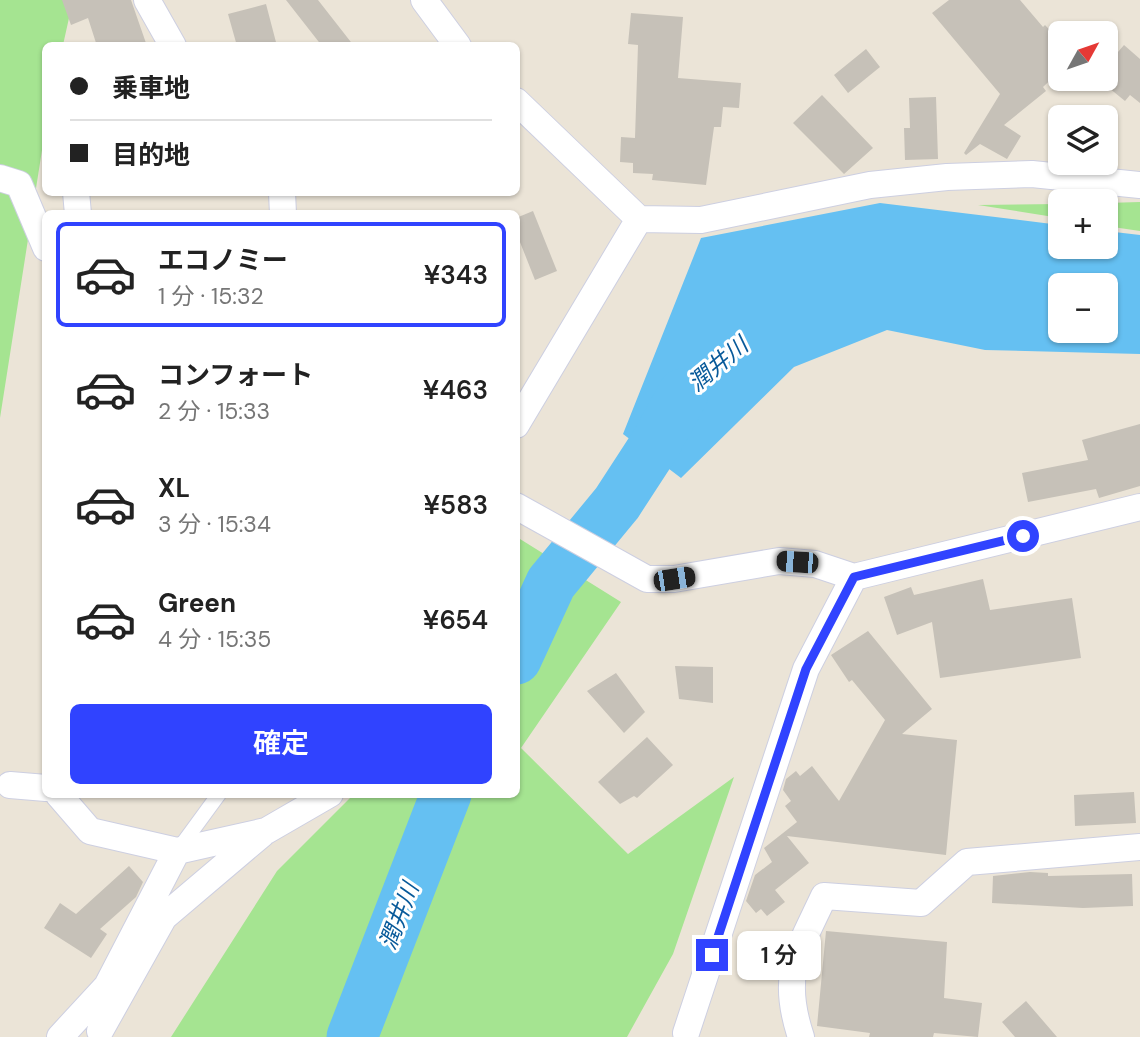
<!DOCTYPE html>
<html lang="ja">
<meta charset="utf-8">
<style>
:root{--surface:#fff;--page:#f2f2f2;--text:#222;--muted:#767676;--line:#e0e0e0;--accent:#3043ff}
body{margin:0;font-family:"DM Sans","Noto Sans JP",sans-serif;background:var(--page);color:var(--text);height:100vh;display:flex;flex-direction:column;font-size:26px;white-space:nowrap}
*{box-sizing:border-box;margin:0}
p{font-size:23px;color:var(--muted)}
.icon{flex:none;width:38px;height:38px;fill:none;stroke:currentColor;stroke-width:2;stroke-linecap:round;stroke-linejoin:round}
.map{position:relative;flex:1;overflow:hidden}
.details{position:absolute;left:42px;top:210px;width:478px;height:588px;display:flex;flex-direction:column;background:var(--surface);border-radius:10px;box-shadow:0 2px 5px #0004}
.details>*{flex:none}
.banner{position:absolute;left:42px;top:42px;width:478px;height:154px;border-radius:10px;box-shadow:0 2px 5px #0004;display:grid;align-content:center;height:154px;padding:0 28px;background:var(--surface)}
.needle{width:46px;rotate:50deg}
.buttons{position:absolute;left:1048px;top:21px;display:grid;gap:14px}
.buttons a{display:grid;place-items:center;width:70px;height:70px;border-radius:10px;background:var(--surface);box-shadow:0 2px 5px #0004;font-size:35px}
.end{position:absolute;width:32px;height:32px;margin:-16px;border:9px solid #3043ff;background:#fff;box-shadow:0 0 0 4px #fff}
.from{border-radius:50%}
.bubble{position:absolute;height:49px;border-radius:10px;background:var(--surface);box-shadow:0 2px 5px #0004;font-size:23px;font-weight:600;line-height:49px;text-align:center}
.car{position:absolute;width:21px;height:42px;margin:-21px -10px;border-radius:9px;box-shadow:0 0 5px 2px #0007;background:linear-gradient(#222 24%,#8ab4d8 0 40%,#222 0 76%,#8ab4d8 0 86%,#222 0)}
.banner b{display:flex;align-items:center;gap:24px;height:66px;font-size:26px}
.banner b+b{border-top:2px solid var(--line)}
.banner i{width:18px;height:18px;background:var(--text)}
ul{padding:12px 0 0;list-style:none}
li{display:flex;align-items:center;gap:21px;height:105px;margin:0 14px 10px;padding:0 14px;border:4px solid transparent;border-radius:10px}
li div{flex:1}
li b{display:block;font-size:26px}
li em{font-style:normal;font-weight:600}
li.selected{border-color:var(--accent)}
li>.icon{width:63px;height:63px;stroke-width:1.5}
.action{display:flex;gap:14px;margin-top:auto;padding:14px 28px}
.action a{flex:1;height:80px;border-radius:10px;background:var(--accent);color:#fff;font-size:28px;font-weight:600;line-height:80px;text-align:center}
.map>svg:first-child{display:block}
.green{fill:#a5e491}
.water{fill:#65c0f2;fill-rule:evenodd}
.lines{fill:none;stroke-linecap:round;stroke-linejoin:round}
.river{stroke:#65c0f2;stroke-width:51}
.building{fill:#c6c1b8}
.lane-casing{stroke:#cdcfe1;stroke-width:16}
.street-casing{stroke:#cdcfe1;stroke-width:28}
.lane{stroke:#fff;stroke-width:14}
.street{stroke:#fff;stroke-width:26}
.route{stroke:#3043ff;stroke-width:9}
.labels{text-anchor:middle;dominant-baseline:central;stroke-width:6;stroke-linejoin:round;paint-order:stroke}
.water-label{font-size:23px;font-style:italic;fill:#085a9a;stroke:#fff}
</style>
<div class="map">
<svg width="1140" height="1037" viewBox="0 0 1140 1037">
<rect width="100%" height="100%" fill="#ebe4d7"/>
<path class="green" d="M0,0h73l-10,45 -17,1 -1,85 -45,287z
M1140,202v29l-34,-5v-23z
M1060,204v14l-82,-13z
M520,539l101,63 -100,146 107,106 106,-77 -61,177 -46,83h-456l106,-166 76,-76 163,-1v-248z"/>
<path class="water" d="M880,203l180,22v22h46v-16l34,4v119l-155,-4 -98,-20 -93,37 -113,111 -58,-44 78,-196zM1060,285h46v46h-46z"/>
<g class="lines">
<path class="river" d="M516,659l35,-76 66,-80 39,-60 27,-49
M352,1037l94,-243"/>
</g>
<path class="building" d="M62,0h69l16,46h-50l-9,-28 -17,7z
M286,0h32l36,46h-32z
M949,0h71l23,27 2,-2 15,16v30l-17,16 3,4 -42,34 17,11 -14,23 -27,-15 -14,11 -2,-2 36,-59 -68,-81z
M266,4l11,42h-40l-9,-32z
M631,13l52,4 -5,61 63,5 -2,25 -16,-1 -2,20h-7l-8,58 -54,-5 1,-6 -20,-1v-10l-13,-1 1,-25 14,1 3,-93 -10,-1z
M1124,45l16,14v44l-10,-8 -5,6 -27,-22h8v-13z
M866,49l14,18 -32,26 -14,-18z
M822,95l51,53 -29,26 -51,-51z
M936,97l2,62 -33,1 -1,-32h6l-1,-30z
M533,211l24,60 -22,9 -19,-48v-14z
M1140,424v62l-41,12 -3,-9 -68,13 -6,-29 66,-13 -6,-20z
M983,579l7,31 82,-12 9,60 -141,20 -8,-56 -35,13 -13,-38 27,-10 3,8z
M868,631l64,78 -30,25 55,6 -11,115 -159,-19 22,27 -34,27 10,12 -18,14 -6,-7 -5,4 -10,-12 9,-26 17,-13 -8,-14 33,-26 -12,-16 6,-5 -8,-11 3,-11 10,-8 4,5 12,-10 27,35 46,-81 -33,-40 -3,2 -18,-27z
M675,666l38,1v36l-34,-4z
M616,673l29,39 -21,21 -37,-42z
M647,737l26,28 -36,33 -3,-2 -14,8 -22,-22z
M1134,792l2,31 -61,3 -1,-31z
M129,866l14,16 -7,15 -36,32 7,5 -16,24 -47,-30 16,-25 16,11z
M1030,872l18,1v3l84,-2 1,32 -50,2 -91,-5 1,-27z
M826,931l121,11 -3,56 38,5 -4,34 -44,-4 -1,4h-64l1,-4 -53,-7z
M1026,1001l31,36h-42l-13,-15z"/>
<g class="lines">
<g class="lane-casing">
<path id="lane" d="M178,850l41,-56"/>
</g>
<g class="street-casing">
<path id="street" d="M147,0l26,46
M424,0l34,46
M516,101l123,118 -123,206
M0,178l19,6 27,64
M76,192l2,22
M282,192l1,22
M639,219l62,1 169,-35 77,-8 85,-3 108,11
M516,506l131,73h27l105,-18 36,3 39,13 286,-70
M10,785l36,3
M58,794l32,37 87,20 89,-20 64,-37
M100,1031l64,-114 98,-83
M686,1033l120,-364 48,-92
M60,1037l47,-51 70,-135
M801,1037c-21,-63 -3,-85 23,-141l97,7 46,-41 173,-15"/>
</g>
<use href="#lane" class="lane"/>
<use href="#street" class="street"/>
</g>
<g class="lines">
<path class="route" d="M712,955l94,-286 48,-92 169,-41"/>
</g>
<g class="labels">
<g class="water-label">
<text transform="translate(718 364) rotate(-40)">潤井川</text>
<text transform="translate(399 916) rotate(-69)">潤井川</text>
</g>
</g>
</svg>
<div class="buttons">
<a><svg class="needle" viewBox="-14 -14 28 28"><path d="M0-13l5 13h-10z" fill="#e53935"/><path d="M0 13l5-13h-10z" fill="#767676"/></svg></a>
<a><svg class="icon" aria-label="layers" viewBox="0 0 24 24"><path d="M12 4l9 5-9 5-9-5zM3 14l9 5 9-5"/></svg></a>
<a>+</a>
<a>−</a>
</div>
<i class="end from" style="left:1023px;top:536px"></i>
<i class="end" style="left:712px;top:955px"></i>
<div class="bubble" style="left:737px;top:931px;width:84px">1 分</div>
<i class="car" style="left:797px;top:562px;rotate:274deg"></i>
<i class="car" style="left:674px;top:579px;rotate:81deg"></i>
<div class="banner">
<b><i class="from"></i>乗車地</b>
<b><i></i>目的地</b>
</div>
<section class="details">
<ul>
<li class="selected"><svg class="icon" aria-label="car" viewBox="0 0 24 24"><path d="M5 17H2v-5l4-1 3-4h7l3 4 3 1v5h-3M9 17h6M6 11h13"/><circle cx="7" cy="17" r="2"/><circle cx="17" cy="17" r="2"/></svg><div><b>エコノミー</b><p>1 分 · 15:32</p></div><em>¥343</em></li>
<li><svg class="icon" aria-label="car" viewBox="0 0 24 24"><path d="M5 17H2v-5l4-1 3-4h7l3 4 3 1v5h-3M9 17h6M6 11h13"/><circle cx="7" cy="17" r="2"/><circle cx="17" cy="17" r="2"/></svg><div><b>コンフォート</b><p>2 分 · 15:33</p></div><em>¥463</em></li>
<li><svg class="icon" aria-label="car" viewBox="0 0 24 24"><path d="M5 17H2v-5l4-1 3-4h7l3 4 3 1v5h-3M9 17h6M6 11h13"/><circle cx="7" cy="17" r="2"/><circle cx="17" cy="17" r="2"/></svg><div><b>XL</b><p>3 分 · 15:34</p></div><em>¥583</em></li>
<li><svg class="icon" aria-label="car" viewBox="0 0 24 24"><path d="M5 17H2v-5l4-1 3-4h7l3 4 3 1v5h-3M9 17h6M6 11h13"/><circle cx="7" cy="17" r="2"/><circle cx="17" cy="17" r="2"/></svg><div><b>Green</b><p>4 分 · 15:35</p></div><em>¥654</em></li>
</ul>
<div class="action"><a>確定</a></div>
</section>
</div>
